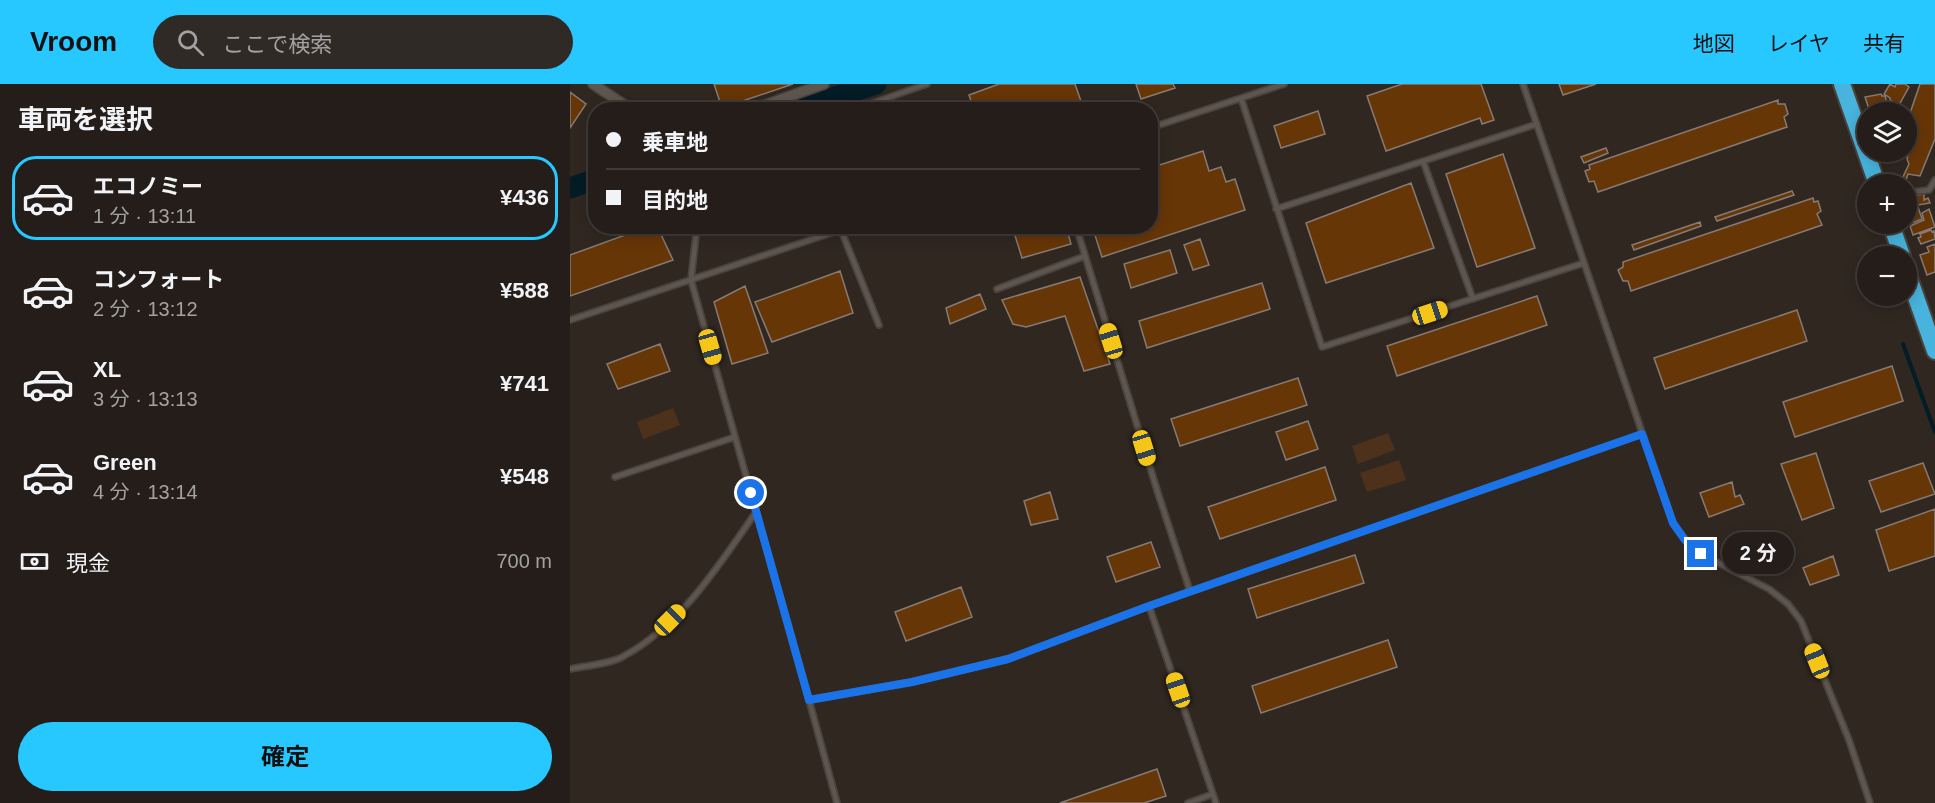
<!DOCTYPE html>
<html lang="ja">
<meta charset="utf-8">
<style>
:root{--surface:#241d19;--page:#302a26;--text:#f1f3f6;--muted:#a3a2a2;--line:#413b38;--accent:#27c8ff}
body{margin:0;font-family:Arial,"Noto Sans JP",sans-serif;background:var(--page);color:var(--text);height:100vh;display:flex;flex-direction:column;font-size:22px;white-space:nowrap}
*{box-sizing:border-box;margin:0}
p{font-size:20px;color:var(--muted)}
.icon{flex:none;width:33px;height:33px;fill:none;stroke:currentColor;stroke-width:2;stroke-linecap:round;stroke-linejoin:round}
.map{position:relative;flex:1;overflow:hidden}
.side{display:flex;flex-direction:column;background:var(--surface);width:570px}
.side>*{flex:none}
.hud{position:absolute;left:18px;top:18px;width:570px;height:132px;border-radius:24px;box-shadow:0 3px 15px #0003,0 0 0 2px var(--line);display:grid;align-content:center;height:132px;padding:0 18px;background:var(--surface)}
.tools{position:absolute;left:1287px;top:18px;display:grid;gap:12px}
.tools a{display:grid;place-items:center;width:60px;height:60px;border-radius:50%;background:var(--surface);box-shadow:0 3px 15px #0003,0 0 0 2px var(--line);font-size:30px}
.end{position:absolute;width:27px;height:27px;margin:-14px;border:8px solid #1a73e8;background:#fff;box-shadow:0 0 0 3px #fff}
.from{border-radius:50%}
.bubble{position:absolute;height:42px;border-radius:21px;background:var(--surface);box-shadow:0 3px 15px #0003,0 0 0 2px var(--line);font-size:20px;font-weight:700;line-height:42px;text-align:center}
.car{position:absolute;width:18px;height:36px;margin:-18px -9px;border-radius:8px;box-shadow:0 0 4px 2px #0007;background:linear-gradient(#f5c518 24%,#345 0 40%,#f5c518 0 76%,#345 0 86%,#f5c518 0)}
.hud b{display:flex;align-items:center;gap:21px;height:57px;font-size:22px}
.hud b+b{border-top:2px solid var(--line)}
.hud i{width:15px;height:15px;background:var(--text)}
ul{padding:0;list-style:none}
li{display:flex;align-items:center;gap:18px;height:84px;margin:0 12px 9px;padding:0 6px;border:3px solid transparent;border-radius:24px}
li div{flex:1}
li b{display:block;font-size:22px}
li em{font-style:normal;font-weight:700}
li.current{border-color:var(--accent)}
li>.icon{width:54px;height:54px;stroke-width:1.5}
h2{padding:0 18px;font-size:27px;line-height:72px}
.pay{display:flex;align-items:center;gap:15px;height:66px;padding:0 18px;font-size:22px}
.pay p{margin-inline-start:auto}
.cta{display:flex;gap:12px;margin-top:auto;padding:12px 18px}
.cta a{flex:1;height:69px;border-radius:36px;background:var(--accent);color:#111;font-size:24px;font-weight:700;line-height:69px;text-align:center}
header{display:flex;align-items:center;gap:36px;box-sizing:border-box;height:84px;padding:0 30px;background:var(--accent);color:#111}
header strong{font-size:28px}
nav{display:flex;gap:33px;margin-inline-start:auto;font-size:21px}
.search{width:420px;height:54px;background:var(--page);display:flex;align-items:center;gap:15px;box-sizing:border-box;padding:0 21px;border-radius:33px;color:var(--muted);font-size:22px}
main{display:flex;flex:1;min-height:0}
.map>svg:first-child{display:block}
.green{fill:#4e311b}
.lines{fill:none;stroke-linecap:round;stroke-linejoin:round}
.stream{stroke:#041c26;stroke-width:4}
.river{stroke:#041c26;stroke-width:21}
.building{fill:#673607;stroke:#867b74;stroke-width:1.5}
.lane-casing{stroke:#4a433e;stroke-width:8}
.street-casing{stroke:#4a433e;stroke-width:12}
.highway-casing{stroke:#4a433e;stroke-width:20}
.lane{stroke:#5f554f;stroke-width:4.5}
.street{stroke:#5f554f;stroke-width:9}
.highway{stroke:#48b3dc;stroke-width:16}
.route{stroke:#1a73e8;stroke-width:8}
</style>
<header>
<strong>Vroom</strong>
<div class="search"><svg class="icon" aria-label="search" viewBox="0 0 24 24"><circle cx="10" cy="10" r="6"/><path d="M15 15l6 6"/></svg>ここで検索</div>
<nav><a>地図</a><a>レイヤ</a><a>共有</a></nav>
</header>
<main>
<section class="side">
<h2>車両を選択</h2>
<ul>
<li class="current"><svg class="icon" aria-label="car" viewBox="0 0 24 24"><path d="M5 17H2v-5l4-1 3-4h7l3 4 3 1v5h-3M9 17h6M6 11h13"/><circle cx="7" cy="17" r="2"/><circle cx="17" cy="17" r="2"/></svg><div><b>エコノミー</b><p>1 分 · 13:11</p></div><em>¥436</em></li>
<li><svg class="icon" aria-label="car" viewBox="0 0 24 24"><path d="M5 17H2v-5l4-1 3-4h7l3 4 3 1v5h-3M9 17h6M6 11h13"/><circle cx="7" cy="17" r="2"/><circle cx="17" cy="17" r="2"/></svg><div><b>コンフォート</b><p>2 分 · 13:12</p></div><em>¥588</em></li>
<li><svg class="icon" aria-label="car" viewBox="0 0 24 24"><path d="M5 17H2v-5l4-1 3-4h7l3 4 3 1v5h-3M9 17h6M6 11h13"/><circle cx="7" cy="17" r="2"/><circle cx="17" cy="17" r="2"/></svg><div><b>XL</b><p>3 分 · 13:13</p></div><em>¥741</em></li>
<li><svg class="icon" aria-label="car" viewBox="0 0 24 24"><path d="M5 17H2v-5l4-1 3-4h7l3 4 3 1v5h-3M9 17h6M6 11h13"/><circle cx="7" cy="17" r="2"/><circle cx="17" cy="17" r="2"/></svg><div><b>Green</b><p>4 分 · 13:14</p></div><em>¥548</em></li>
</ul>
<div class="pay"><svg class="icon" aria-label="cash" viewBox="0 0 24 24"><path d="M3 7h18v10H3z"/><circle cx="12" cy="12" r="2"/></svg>現金<p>700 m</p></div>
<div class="cta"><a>確定</a></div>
</section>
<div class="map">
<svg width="1365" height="719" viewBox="0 0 1365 719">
<rect width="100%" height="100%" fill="#302721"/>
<path class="green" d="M103,324l7,17 -37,14 -6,-17z
M818,349l7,17 -37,14 -6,-18z
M829,376l7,20 -39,12 -7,-19z"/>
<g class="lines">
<path class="stream" d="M1333,260l32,88"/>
<path class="river" d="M225,26l81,-26
M0,104l26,-9"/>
</g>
<path class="building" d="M144,0h79l-71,24z
M429,0h76l9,26h-110l-5,-15z
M566,0h37l2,4 -34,11z
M832,0h79l13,36 -12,4 -2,-6 -94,33 -19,-55z
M989,0h37l-33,11z
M1320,0l5,3 1,-3h9l4,3 -10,18 -9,-5v-2l-6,-4z
M1350,0h15v55l-15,37 -12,-2 -2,6 -4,-1 7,-15 -2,-5 1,-4 -12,-3h10v-28l3,3 4,-10 -4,-1z
M0,8l16,12 -16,24z
M1311,10l1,2h3l5,16h-20l-5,-15z
M1208,16v4h7l3,10 -4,3 3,10 -189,65 -4,-11 -5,1 -4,-11 5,-2 -1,-4z
M748,27l7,23 -44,14 -7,-22z
M1036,64l2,5 -24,10 -3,-6z
M633,67l6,20 12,-4 5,15 9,-3 10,31 -143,47 -10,-31h58v-58z
M933,70l32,94 -58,19 -31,-93z
M841,99l23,65 -108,35 -20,-60z
M1222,107l2,4 -77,26 -2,-4z
M1354,110v6l4,-2 2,5 -24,4v-10z
M1243,114l1,4 4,-1 3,10 -4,3 5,11 -191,66 -3,-10h-5l-5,-11 5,-3v-5z
M1348,123l4,12 -13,5 -3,-13z
M1359,125l6,18 -22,8 -3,-9 14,-6 -2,-7z
M1130,138l1,4 -67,24 -2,-5z
M80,142h7l16,34 -103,36v-41z
M442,142h54l5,18 -49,14z
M1361,146l1,2 2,-1 1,8 -14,5 -3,-6 3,-1 -1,-3z
M630,155l9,26 -16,5 -9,-25z
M1365,160v28l-8,3 -7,-20 9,-3 -2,-5z
M600,166l7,23 -46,15 -7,-24z
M270,187l13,42 -81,29 -17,-40z
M510,193l30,87 -26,7 -19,-55 -39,11 -13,-3 -11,-24z
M692,199l8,26 -123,39 -8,-27z
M175,202l23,67 -36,11 -18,-62z
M410,210l6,15 -36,15 -4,-16z
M967,212l10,29 -150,51 -10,-30z
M1227,226l10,31 -142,48 -11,-31z
M90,260l10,27 -52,18 -11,-25z
M1322,282l11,35 -108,36 -12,-35z
M728,294l9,27 -127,41 -9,-27z
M738,337l10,28 -32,11 -10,-28z
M1246,369l18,55 -32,12 -21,-56z
M1353,379l12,31 -54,18 -12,-31z
M755,383l11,33 -116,39 -12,-32z
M1162,398l3,15 5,-2 4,9 -35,13 -9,-24z
M480,408l8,27 -27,6 -7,-24z
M1365,425v47l-46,15 -13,-41z
M581,458l9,25 -44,15 -9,-25z
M785,471l9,28 -107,35 -9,-29z
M1263,472l6,19 -29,10 -7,-17z
M391,503l11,30 -66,24 -11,-29z
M818,556l9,27 -136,46 -9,-27z
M587,685l9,27 -22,7h-84z"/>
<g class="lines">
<g class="lane-casing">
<path id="lane" d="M953,0l150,439 12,17 16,14 68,35 19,15 13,17 48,119 21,63
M671,14l81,249 262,-84
M283,26l74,-26
M580,44l134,-44
M853,77l50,138
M1336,109l23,-3 6,-10
M706,125l261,-85
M127,142l-6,54 118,420
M506,142l81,264 33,101
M271,146l38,95
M427,205l88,-33
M0,236l282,-94
M45,393l120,-40
M579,522l67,197
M0,585c15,-3 41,-5 54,-13 58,-32 95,-91 132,-144
M267,719l-28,-103 103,-18 96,-23 141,-53 493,-172
M618,719l25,-9"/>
</g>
<g class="street-casing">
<path id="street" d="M23,0l39,26
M181,26l73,-26"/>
</g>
<g class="highway-casing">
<path id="highway" d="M1272,0l35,100
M1321,140l11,32
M1336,185l29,82"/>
</g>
<use href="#lane" class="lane"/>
<use href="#street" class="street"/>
<use href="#highway" class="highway"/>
</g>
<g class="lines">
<path class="route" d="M181,409l58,207 103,-18 96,-23 141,-53 493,-172 31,89 12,17 16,14"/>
</g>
</svg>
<div class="tools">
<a><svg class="icon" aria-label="layers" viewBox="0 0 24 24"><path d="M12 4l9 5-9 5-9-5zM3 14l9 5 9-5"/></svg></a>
<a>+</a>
<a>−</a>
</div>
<i class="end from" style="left:181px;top:409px"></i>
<i class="end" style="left:1131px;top:470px"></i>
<div class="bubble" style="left:1152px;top:448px;width:72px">2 分</div>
<i class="car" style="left:860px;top:229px;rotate:72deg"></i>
<i class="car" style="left:541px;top:257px;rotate:343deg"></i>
<i class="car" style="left:140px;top:263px;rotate:164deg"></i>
<i class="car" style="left:574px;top:364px;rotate:163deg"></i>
<i class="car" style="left:100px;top:536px;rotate:45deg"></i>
<i class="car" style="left:1247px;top:577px;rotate:338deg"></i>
<i class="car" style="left:608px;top:606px;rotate:341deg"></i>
<div class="hud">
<b><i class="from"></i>乗車地</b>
<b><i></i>目的地</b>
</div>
</div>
</main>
